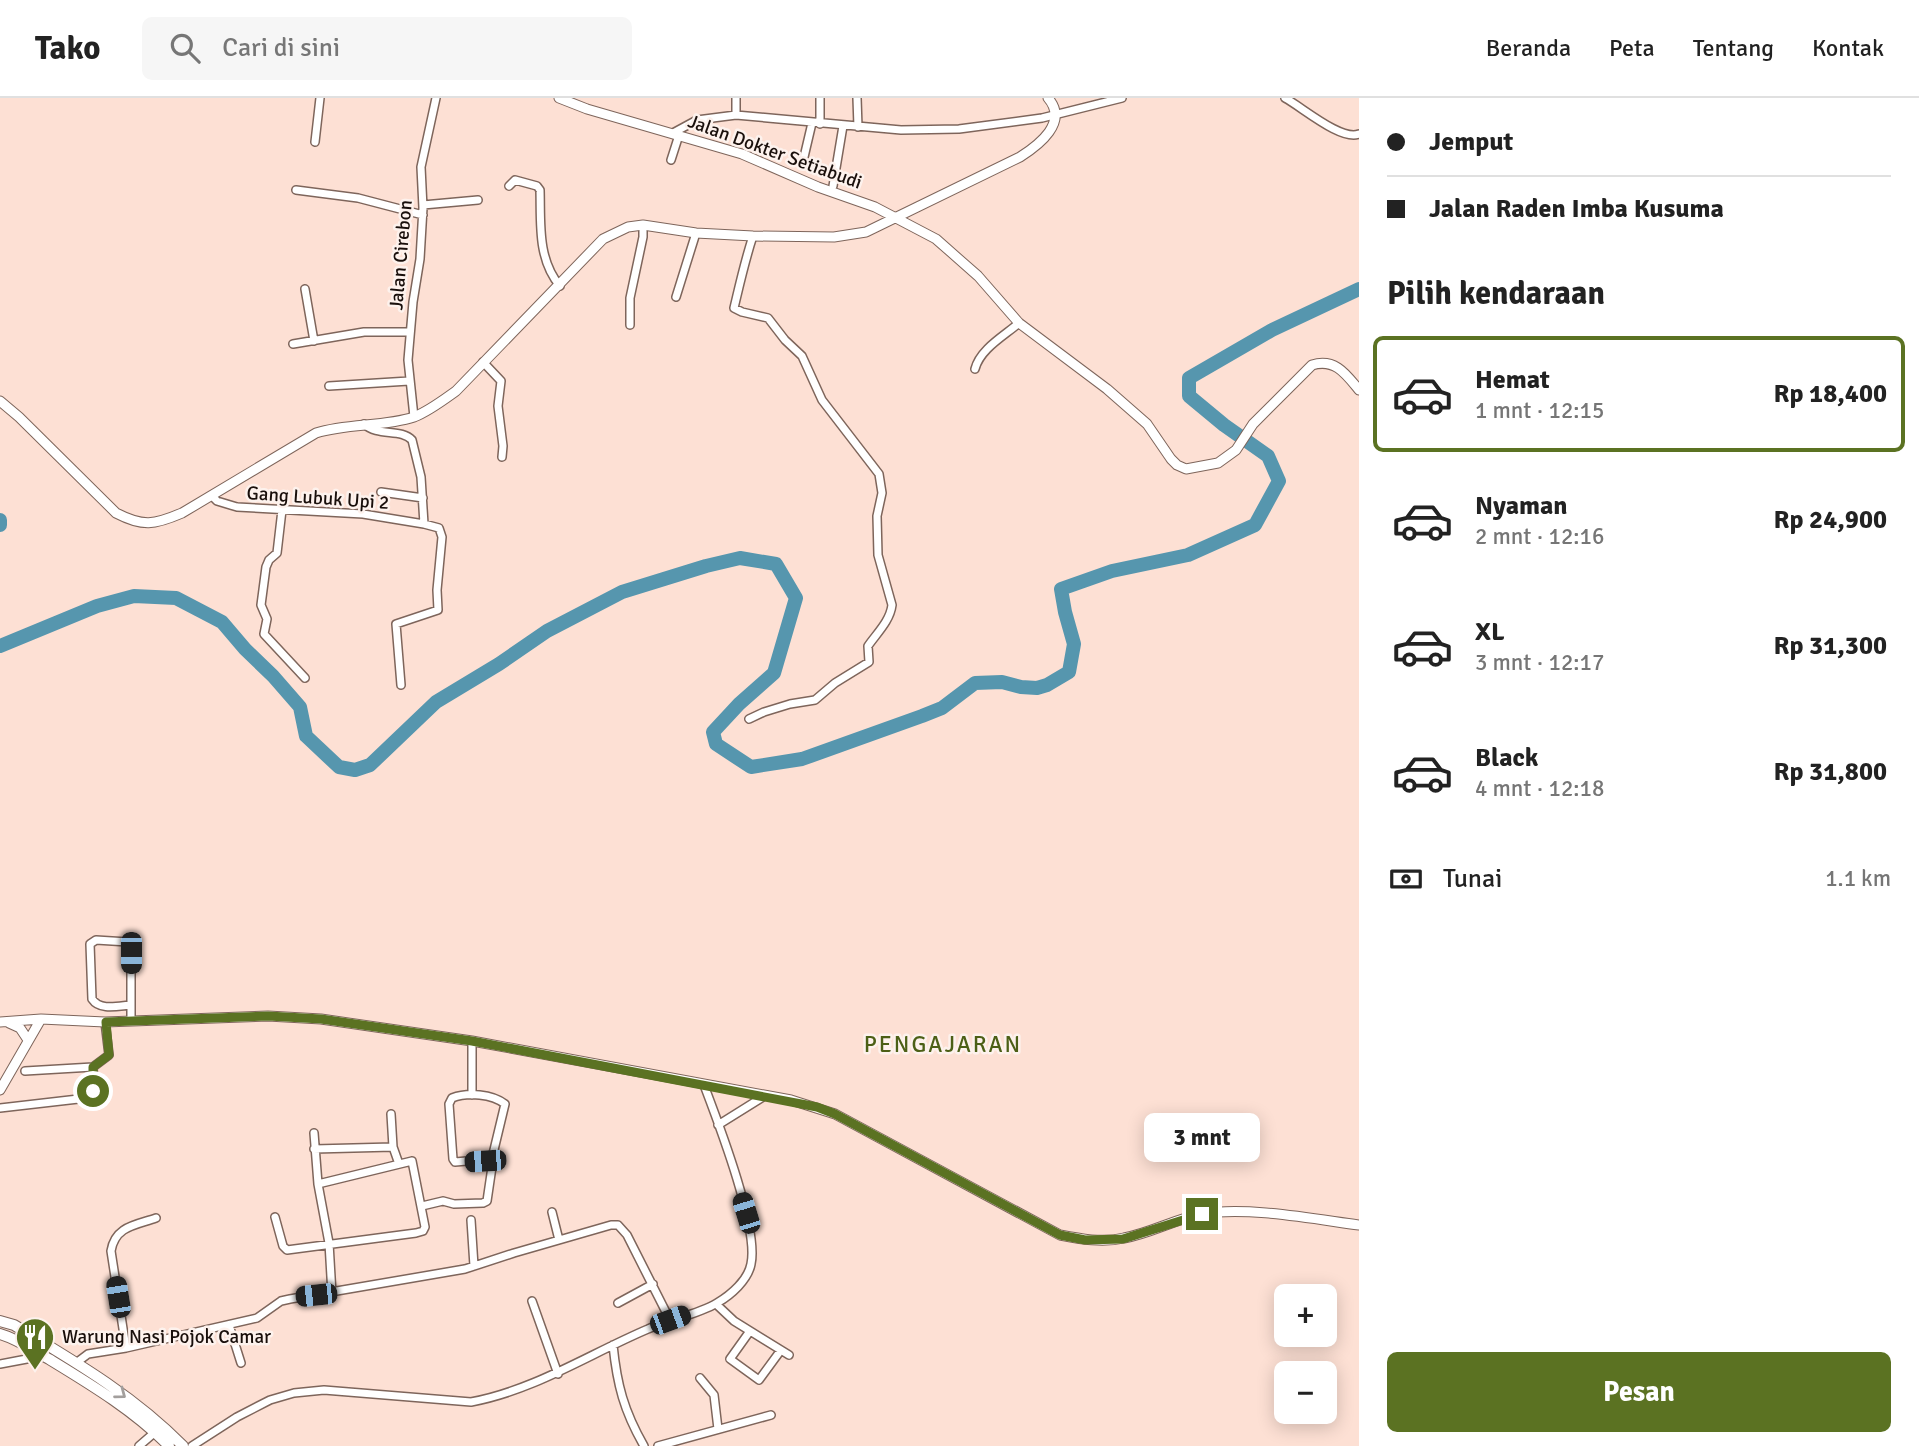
<!DOCTYPE html>
<html lang="id">
<meta charset="utf-8">
<style>
:root{--surface:#fff;--page:#f6f6f6;--text:#222;--muted:#767676;--line:#e0e0e0;--accent:#5b7222}
body{margin:0;font-family:Signika,sans-serif;background:var(--page);color:var(--text);height:100vh;display:flex;flex-direction:column;font-size:26px;white-space:nowrap}
*{box-sizing:border-box;margin:0}
p{font-size:23px;color:var(--muted)}
.icon{flex:none;width:38px;height:38px;fill:none;stroke:currentColor;stroke-width:2;stroke-linecap:round;stroke-linejoin:round}
.map{position:relative;flex:1;overflow:hidden}
.sheet{display:flex;flex-direction:column;background:var(--surface);width:560px}
.sheet>*{flex:none}
.top-card{display:grid;align-content:center;height:154px;padding:0 28px;background:var(--surface)}
.tools{position:absolute;left:1274px;top:1186px;display:grid;gap:14px}
.tools a{display:grid;place-items:center;width:63px;height:63px;border-radius:10px;background:var(--surface);box-shadow:0 4px 18px #0003;font-size:35px}
.end{position:absolute;width:32px;height:32px;margin:-16px;border:9px solid #5b7222;background:#fff;box-shadow:0 0 0 4px #fff}
.from{border-radius:50%}
.bubble{position:absolute;height:49px;border-radius:10px;background:var(--surface);box-shadow:0 4px 18px #0003;font-size:23px;font-weight:700;line-height:49px;text-align:center}
.car{position:absolute;width:21px;height:42px;margin:-21px -10px;border-radius:9px;box-shadow:0 0 5px 2px #0007;background:linear-gradient(#222 24%,#8ab4d8 0 40%,#222 0 76%,#8ab4d8 0 86%,#222 0)}
.top-card b{display:flex;align-items:center;gap:24px;height:66px;font-size:26px}
.top-card b+b{border-top:2px solid var(--line)}
.top-card i{width:18px;height:18px;background:var(--text)}
ul{padding:0;list-style:none}
li{display:flex;align-items:center;gap:21px;height:116px;margin:0 14px 10px;padding:0 14px;border:4px solid transparent;border-radius:10px}
li div{flex:1}
li b{display:block;font-size:26px}
li em{font-style:normal;font-weight:700}
li.current{border-color:var(--accent)}
li>.icon{width:63px;height:63px;stroke-width:1.5}
h2{padding:0 28px;font-size:32px;line-height:84px}
.pay{display:flex;align-items:center;gap:18px;height:77px;padding:0 28px;font-size:26px}
.pay p{margin-inline-start:auto}
.cta{display:flex;gap:14px;margin-top:auto;padding:14px 28px}
.cta a{flex:1;height:80px;border-radius:10px;background:var(--accent);color:#fff;font-size:28px;font-weight:700;line-height:80px;text-align:center}
header{display:flex;align-items:center;gap:42px;box-sizing:border-box;height:98px;padding:0 35px;background:var(--surface);border-bottom:2px solid var(--line)}
header strong{font-size:33px}
nav{display:flex;gap:38px;margin-inline-start:auto;font-size:24px}
.search{width:490px;height:63px;background:var(--page);display:flex;align-items:center;gap:18px;box-sizing:border-box;padding:0 24px;border-radius:10px;color:var(--muted);font-size:26px}
main{display:flex;flex:1;min-height:0}
.map>svg:first-child{display:block}
.lines{fill:none;stroke-linecap:round;stroke-linejoin:round}
.river{stroke:#5696ae;stroke-width:14}
.minor-casing{stroke:#7e655b;stroke-width:10}
.tertiary-casing{stroke:#7e655b;stroke-width:11}
.secondary-casing{stroke:#7e655b;stroke-width:12}
.minor{stroke:#fff;stroke-width:7}
.tertiary{stroke:#fff;stroke-width:9}
.secondary{stroke:#fff;stroke-width:10}
.oneway{stroke:#a39f9d}
.route{stroke:#5b7222;stroke-width:9}
.labels{text-anchor:middle;dominant-baseline:central;stroke-width:5;stroke-linejoin:round;paint-order:stroke}
.street-label{font-size:19px;fill:#190f0b;stroke:#fdf2ed}
.poi-label{font-size:19px;fill:#190f0b;stroke:#fdf2ed;text-anchor:start}
.quarter-label{font-size:23px;letter-spacing:2px;fill:#4c5f16;stroke:#fdf2ed}
</style>
<header>
<strong>Tako</strong>
<div class="search"><svg class="icon" aria-label="search" viewBox="0 0 24 24"><circle cx="10" cy="10" r="6"/><path d="M15 15l6 6"/></svg>Cari di sini</div>
<nav><a>Beranda</a><a>Peta</a><a>Tentang</a><a>Kontak</a></nav>
</header>
<main>
<div class="map">
<svg width="1359" height="1348" viewBox="0 0 1359 1348">
<rect width="100%" height="100%" fill="#fde0d4"/>
<g class="lines">
<path class="river" d="M0,422v5
M0,548l97,-40 37,-10 42,2 46,24 23,27 28,27 27,31 6,29 33,31 16,3 15,-5 66,-63 63,-38 48,-33 75,-39 84,-26 34,-8 36,6 20,34 -22,75 -35,31 -26,28 3,12 35,23 51,-8 120,-43 20,-8 33,-25 27,-1 19,5 16,1 10,-3 22,-13 5,-28 -9,-32 -4,-23 51,-18 76,-16 67,-30 24,-44 -11,-25 -44,-31 -35,-29v-18l83,-48 87,-41"/>
<g class="minor-casing">
<path id="minor" d="M857,0l1,29
M1285,0c17,9 56,43 74,36
M736,17v-17
M820,26v-26
M673,35l24,-13 39,-5 165,15 58,-1 83,-11 80,-20
M315,44l5,-44
M804,59l8,-34
M671,62l8,-25
M509,88l6,-6 22,6 3,4c1,32 -3,69 20,96
M833,88l10,-60
M296,92l62,8 65,17
M423,107l55,-5
M305,191l9,52
M676,199l20,-64
M630,227v-27l13,-61v-12
M293,246l71,-12h46
M483,264l18,19 -3,25 5,40 -1,11
M975,271c5,-20 29,-33 44,-46
M329,288l80,-5
M414,319l-6,-57 5,-58 7,-43 3,-51 -2,-41 15,-69
M364,326c14,13 37,4 48,16l9,37 3,47 15,4 3,9 -5,53 1,20 -42,14 5,61
M381,394l42,6
M212,398l5,5 20,6 126,7 61,10
M282,412l-5,43 -8,7 -3,7 -5,38 6,14 -3,15 41,44
M749,621l15,-7 26,-8 25,-4 20,-17 34,-21 -1,-16c9,-13 22,-25 24,-41l-14,-50 -1,-39 5,-23 -3,-19 -57,-74 -20,-44 -17,-16 -17,-22 -26,-6 -8,-4c6,-25 11,-48 19,-72
M131,907c-13,1 -31,6 -39,-6l-2,-55 6,-4 32,2 3,11v66
M25,973l68,-4
M472,997v-54
M0,1010l87,-10c10,-6 6,-20 6,-31l16,-12 -4,-33
M391,1016l2,33
M718,1027l48,-30
M314,1035l4,51
M314,1051l79,-2 6,17
M422,1108l21,-5 11,3 29,-1 4,-2 5,-34 -2,-8 3,-5 12,-50c-13,-10 -37,-12 -53,-6l-3,6 4,55 2,3 35,-3
M552,1114l7,28
M275,1119l8,29 4,4 129,-17 7,-2 2,-4 -13,-66 -94,23 11,59 3,51
M471,1122l3,46
M532,1203l26,73
M618,1205l35,-19
M716,1206l18,17 55,34
M229,1227l12,38
M750,1233l-20,28 29,21 22,-30
M613,1247c4,40 11,66 31,101
M126,1250l-15,-97c4,-25 25,-26 45,-33
M76,1265l12,-9 38,-6 131,-30 24,-17 9,-2 175,-30 49,-16 97,-28h7l9,10 43,85
M0,1266l32,-6 5,-5
M700,1280l14,17 4,34
M139,1348l15,-13
M192,1348l45,-29 33,-17 24,-7 30,-3 147,12c64,-12 118,-48 177,-73 22,-10 49,-14 69,-26 14,-8 31,-23 34,-39 8,-36 -33,-142 -47,-179
M658,1348l113,-31"/>
</g>
<g class="tertiary-casing">
<path id="tertiary" d="M559,0l28,11 155,45 76,33 57,20 61,32 42,37 41,47 88,66 40,35 24,35 6,6 9,4 32,-6 18,-13 17,-26 59,-59c23,-7 34,9 47,25
M0,303l19,16 97,96c27,14 38,12 66,0l134,-80c32,-10 68,-6 98,-16 15,-6 28,-16 42,-26l147,-152 25,-12 15,-2 53,8 57,3 81,1 32,-5 154,-75c19,-12 49,-35 28,-59
M0,924l41,-3 64,3 163,-6 53,3 151,22 319,59 44,14 225,121c20,4 43,8 64,3 27,-5 51,-19 78,-24 44,-8 112,5 157,11
M9,925l11,5 8,12
M0,992l41,-71"/>
</g>
<g class="secondary-casing">
<path id="secondary" d="M0,1223l14,4c60,36 120,71 169,121
M0,1236c18,5 33,16 49,25 41,25 86,52 120,87"/>
</g>
<use href="#minor" class="minor"/>
<use href="#tertiary" class="tertiary"/>
<use href="#secondary" class="secondary"/>
</g>
<defs><path id="oneway-chevron" d="M-2-3.5L2.5 0L-2 3.5" fill="none" stroke-width="1.6" stroke-linecap="round" stroke-linejoin="round" transform="scale(1.75)"/></defs>
<use class="oneway" href="#oneway-chevron" transform="translate(121 1296) rotate(37)"/>
<g class="lines">
<path class="route" d="M93,993v-24l16,-12 -3,-33 162,-6 53,3 151,22 345,66 18,7 225,121 25,5 38,-1 79,-25"/>
</g>
<defs>
<g id="restaurant-pin" transform="scale(2.0125)"><path d="M0 17L-7.5 6A9.5 9.5 0 1 1 7.5 6Z" fill="#5b7222" stroke="#fdf2ed"/><path d="M-5-6h1v4h1v-4h1v4h1v-4h1v5L-1.5 .5V6h-2V.5L-5-1ZM5-6V6H3V1.5H1.5Q1.5-4 5-6Z" fill="#fff"/></g>
</defs>
<g fill-rule="evenodd">
<use href="#restaurant-pin" x="35" y="1239"/>
</g>
<g class="labels">
<g class="street-label">
<text transform="translate(775 54) rotate(20)">Jalan Dokter Setiabudi</text>
<text transform="translate(401 157) rotate(-85)">Jalan Cirebon</text>
<text transform="translate(318 400) rotate(4)">Gang Lubuk Upi 2</text>
</g>
<g class="poi-label">
<text x="62" y="1239">Warung Nasi Pojok Camar</text>
</g>
<g class="quarter-label">
<text x="943" y="946">PENGAJARAN</text>
</g>
</g>
</svg>
<div class="tools">
<a>+</a>
<a>−</a>
</div>
<i class="end from" style="left:93px;top:993px"></i>
<i class="end" style="left:1202px;top:1116px"></i>
<div class="bubble" style="left:1144px;top:1015px;width:116px">3 mnt</div>
<i class="car" style="left:131px;top:855px;rotate:180deg"></i>
<i class="car" style="left:485px;top:1063px;rotate:266deg"></i>
<i class="car" style="left:746px;top:1115px;rotate:343deg"></i>
<i class="car" style="left:316px;top:1197px;rotate:264deg"></i>
<i class="car" style="left:118px;top:1199px;rotate:351deg"></i>
<i class="car" style="left:670px;top:1222px;rotate:70deg"></i>
</div>
<section class="sheet">
<div class="top-card">
<b><i class="from"></i>Jemput</b>
<b><i></i>Jalan Raden Imba Kusuma</b>
</div>
<h2>Pilih kendaraan</h2>
<ul>
<li class="current"><svg class="icon" aria-label="car" viewBox="0 0 24 24"><path d="M5 17H2v-5l4-1 3-4h7l3 4 3 1v5h-3M9 17h6M6 11h13"/><circle cx="7" cy="17" r="2"/><circle cx="17" cy="17" r="2"/></svg><div><b>Hemat</b><p>1 mnt · 12:15</p></div><em>Rp 18,400</em></li>
<li><svg class="icon" aria-label="car" viewBox="0 0 24 24"><path d="M5 17H2v-5l4-1 3-4h7l3 4 3 1v5h-3M9 17h6M6 11h13"/><circle cx="7" cy="17" r="2"/><circle cx="17" cy="17" r="2"/></svg><div><b>Nyaman</b><p>2 mnt · 12:16</p></div><em>Rp 24,900</em></li>
<li><svg class="icon" aria-label="car" viewBox="0 0 24 24"><path d="M5 17H2v-5l4-1 3-4h7l3 4 3 1v5h-3M9 17h6M6 11h13"/><circle cx="7" cy="17" r="2"/><circle cx="17" cy="17" r="2"/></svg><div><b>XL</b><p>3 mnt · 12:17</p></div><em>Rp 31,300</em></li>
<li><svg class="icon" aria-label="car" viewBox="0 0 24 24"><path d="M5 17H2v-5l4-1 3-4h7l3 4 3 1v5h-3M9 17h6M6 11h13"/><circle cx="7" cy="17" r="2"/><circle cx="17" cy="17" r="2"/></svg><div><b>Black</b><p>4 mnt · 12:18</p></div><em>Rp 31,800</em></li>
</ul>
<div class="pay"><svg class="icon" aria-label="cash" viewBox="0 0 24 24"><path d="M3 7h18v10H3z"/><circle cx="12" cy="12" r="2"/></svg>Tunai<p>1.1 km</p></div>
<div class="cta"><a>Pesan</a></div>
</section>
</main>
